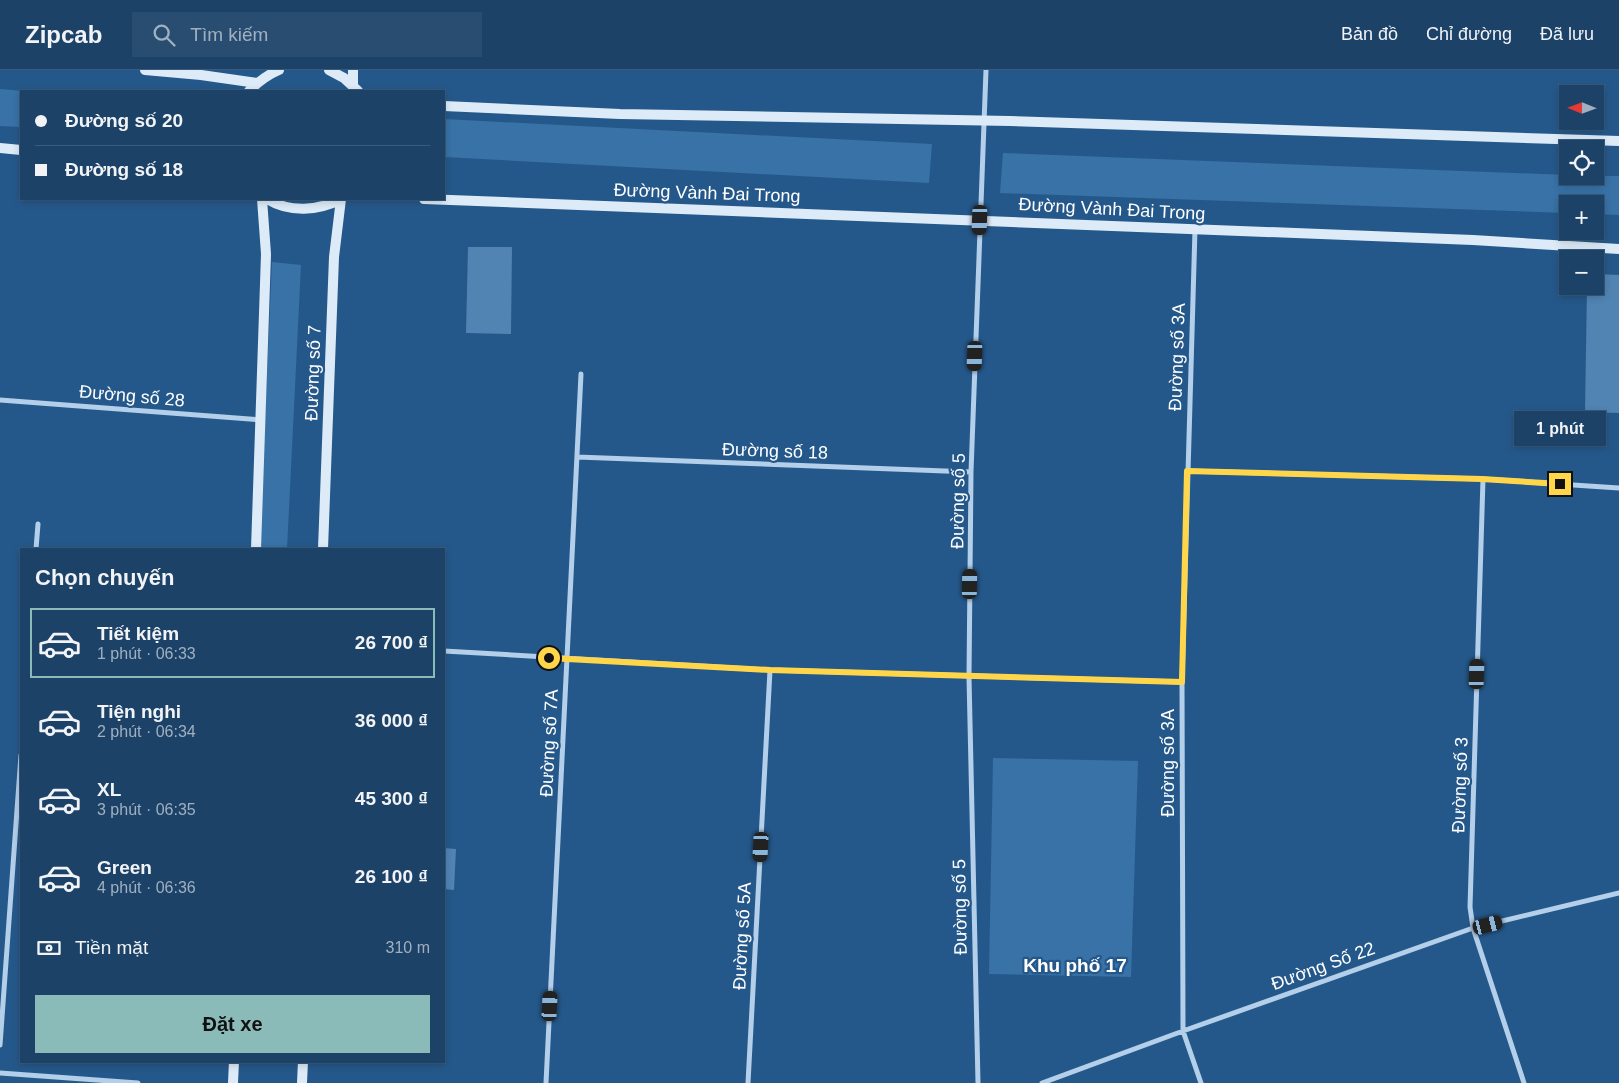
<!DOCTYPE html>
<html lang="vi">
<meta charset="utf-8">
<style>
:root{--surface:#1c4268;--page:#294d71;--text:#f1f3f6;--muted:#a0b0c0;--line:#3a5b7c;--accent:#8bbbb9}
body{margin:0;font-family:Helvetica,sans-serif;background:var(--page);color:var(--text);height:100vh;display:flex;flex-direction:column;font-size:19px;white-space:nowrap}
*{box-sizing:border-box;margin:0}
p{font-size:16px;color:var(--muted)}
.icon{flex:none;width:28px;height:28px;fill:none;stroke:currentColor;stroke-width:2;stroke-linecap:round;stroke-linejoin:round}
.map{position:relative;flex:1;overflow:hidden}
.drawer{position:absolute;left:20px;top:478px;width:425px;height:515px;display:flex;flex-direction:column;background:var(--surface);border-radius:0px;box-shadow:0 2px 8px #0003,0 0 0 1px var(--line)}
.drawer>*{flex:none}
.top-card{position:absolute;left:20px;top:20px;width:425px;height:110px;border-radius:0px;box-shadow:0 2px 8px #0003,0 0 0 1px var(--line);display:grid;align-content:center;height:110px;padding:0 15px;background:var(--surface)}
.needle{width:32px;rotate:271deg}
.fabs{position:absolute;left:1559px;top:15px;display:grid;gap:10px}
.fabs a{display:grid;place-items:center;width:45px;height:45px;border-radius:0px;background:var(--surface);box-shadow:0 2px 8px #0003,0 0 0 1px var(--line);font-size:25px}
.end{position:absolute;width:22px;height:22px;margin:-11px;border:6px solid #ffd54a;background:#111;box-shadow:0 0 0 2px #111}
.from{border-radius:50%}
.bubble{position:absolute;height:35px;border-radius:0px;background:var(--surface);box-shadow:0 2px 8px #0003,0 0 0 1px var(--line);font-size:16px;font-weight:600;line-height:35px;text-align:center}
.car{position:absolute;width:15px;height:30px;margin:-15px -8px;border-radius:6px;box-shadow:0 0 4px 1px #0007;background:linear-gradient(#222 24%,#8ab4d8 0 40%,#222 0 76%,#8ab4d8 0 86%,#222 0)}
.top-card b{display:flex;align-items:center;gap:18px;height:48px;font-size:19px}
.top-card b+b{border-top:1px solid var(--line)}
.top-card i{width:12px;height:12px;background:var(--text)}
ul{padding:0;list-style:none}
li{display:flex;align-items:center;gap:15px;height:70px;margin:0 10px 8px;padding:0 5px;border:2px solid transparent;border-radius:0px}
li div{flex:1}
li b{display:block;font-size:19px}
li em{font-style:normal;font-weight:600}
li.selected{border-color:var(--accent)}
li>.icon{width:45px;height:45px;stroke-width:1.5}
h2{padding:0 15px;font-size:22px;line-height:60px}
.pay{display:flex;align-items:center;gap:12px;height:55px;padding:0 15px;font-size:19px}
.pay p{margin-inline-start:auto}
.action{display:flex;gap:10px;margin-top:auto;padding:10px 15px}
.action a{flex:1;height:58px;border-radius:0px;background:var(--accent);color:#111;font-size:20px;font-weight:600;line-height:58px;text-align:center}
header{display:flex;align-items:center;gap:30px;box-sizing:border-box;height:70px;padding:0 25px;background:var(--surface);border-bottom:1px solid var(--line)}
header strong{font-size:24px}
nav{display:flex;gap:28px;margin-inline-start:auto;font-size:18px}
.search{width:350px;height:45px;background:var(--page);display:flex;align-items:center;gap:12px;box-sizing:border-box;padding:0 18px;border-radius:0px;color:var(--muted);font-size:19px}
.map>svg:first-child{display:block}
.green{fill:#3972a7}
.building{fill:#5184b3}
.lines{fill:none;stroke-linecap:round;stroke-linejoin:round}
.street{stroke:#b3cfea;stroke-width:5}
.secondary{stroke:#ddebf8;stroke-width:10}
.route{stroke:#ffd54a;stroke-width:6}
.labels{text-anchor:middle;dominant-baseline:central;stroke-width:4.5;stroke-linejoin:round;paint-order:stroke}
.street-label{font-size:18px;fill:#fff;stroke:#25588a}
.neighbourhood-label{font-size:19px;font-weight:bold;fill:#fff;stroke:#25588a}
</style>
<header>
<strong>Zipcab</strong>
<div class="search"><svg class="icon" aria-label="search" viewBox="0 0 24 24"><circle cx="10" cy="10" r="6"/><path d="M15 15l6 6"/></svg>Tìm kiếm</div>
<nav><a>Bản đồ</a><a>Chỉ đường</a><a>Đã lưu</a></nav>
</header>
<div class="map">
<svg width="1619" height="1013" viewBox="0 0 1619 1013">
<rect width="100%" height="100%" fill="#25588a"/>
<path class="green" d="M0,19l23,2h-2v36l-21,-1z
M444,49l488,25 -3,39 -485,-26z
M1003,83l564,22 1,1h51v39l-24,-1v-10h-27l-1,9 -567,-20z
M272,192l29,3 -14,284h-28z
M993,688l145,3 -7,216 -142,-3z"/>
<path class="building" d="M468,177h44l-1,87 -45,-1z
M1595,204l24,1v138l-34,-1 2,-126h8z
M444,778l12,1 -2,41 -10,-1z"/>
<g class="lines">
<path class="street" d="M1195,159l-13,453 1,349 18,52
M0,330l261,20
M577,387l394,15
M1187,401l296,8 136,9
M1483,409l-13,428 3,21 51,155
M36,479l2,-25
M444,581l326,19 412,12
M0,975l21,-290
M0,1003l138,10
M546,1013l35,-709
M748,1013l22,-413
M978,1013l-9,-406 2,-205 15,-402
M1042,1013l141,-52 290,-103 146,-35"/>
<path class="secondary" d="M145,0l56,5 56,8
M329,0l15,8 14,13
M353,15v-15
M249,21c9,-9 18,-16 30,-21
M444,36l176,8 390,7 609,20
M0,78l21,2
M267,129c23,14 51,12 74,0
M424,129l1049,41 146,9
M256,479l10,-295 -4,-55
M323,479l11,-292 7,-58
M233,1013l1,-22
M302,1013l1,-22"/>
</g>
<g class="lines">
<path class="route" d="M549,588l221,12 412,12 5,-211 295,8 78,5"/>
</g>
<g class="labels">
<g class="street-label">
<text transform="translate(707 123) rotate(2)">Đường Vành Đai Trong</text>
<text transform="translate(1112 139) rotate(3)">Đường Vành Đai Trong</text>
<text transform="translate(1177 287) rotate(-88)">Đường số 3A</text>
<text transform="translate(313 303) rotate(-88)">Đường số 7</text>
<text transform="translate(132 326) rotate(5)">Đường số 28</text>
<text transform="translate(775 381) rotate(2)">Đường số 18</text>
<text transform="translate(958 431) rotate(-89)">Đường số 5</text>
<text transform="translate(549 673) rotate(-87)">Đường số 7A</text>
<text transform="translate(1168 693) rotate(-90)">Đường số 3A</text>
<text transform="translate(1460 715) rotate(-88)">Đường số 3</text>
<text transform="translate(960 837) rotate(-91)">Đường số 5</text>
<text transform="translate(742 866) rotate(-87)">Đường số 5A</text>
<text transform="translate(1323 896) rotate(-20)">Đường Số 22</text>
</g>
<g class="neighbourhood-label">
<text x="1075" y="895">Khu phố 17</text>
</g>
</g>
</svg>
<div class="fabs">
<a><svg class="needle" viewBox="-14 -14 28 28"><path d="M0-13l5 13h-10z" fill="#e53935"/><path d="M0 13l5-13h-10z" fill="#a0b0c0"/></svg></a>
<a><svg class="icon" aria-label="locate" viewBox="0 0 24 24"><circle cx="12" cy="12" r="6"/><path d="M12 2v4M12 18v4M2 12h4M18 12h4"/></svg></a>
<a>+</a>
<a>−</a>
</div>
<i class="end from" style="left:549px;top:588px"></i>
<i class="end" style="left:1560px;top:414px"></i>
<div class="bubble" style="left:1514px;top:341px;width:92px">1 phút</div>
<i class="car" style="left:980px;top:150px;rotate:182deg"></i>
<i class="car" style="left:975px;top:286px;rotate:182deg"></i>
<i class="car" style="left:970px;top:514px;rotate:1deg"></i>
<i class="car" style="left:1477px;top:604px;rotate:2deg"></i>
<i class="car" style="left:761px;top:777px;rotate:183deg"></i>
<i class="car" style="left:1488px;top:855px;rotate:76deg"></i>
<i class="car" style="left:550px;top:936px;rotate:3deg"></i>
<div class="top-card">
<b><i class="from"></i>Đường số 20</b>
<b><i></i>Đường số 18</b>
</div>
<section class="drawer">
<h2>Chọn chuyến</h2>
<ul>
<li class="selected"><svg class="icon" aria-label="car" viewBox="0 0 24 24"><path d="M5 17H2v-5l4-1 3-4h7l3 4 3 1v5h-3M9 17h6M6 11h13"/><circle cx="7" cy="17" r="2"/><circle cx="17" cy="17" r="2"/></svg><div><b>Tiết kiệm</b><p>1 phút · 06:33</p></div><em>26 700 ₫</em></li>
<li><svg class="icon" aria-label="car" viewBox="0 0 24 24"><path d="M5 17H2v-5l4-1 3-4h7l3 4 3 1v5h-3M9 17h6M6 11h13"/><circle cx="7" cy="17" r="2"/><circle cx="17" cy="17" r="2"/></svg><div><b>Tiện nghi</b><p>2 phút · 06:34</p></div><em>36 000 ₫</em></li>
<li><svg class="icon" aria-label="car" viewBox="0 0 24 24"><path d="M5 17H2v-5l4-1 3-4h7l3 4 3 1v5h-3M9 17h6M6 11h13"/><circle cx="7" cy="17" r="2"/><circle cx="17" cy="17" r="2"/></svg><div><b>XL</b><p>3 phút · 06:35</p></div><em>45 300 ₫</em></li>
<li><svg class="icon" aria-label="car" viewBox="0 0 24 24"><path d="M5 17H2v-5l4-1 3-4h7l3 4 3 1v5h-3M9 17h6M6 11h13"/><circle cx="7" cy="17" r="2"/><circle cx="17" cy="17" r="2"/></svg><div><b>Green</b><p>4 phút · 06:36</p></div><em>26 100 ₫</em></li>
</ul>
<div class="pay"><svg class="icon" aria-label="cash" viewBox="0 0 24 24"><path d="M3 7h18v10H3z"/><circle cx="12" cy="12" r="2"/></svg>Tiền mặt<p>310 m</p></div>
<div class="action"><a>Đặt xe</a></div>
</section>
</div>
